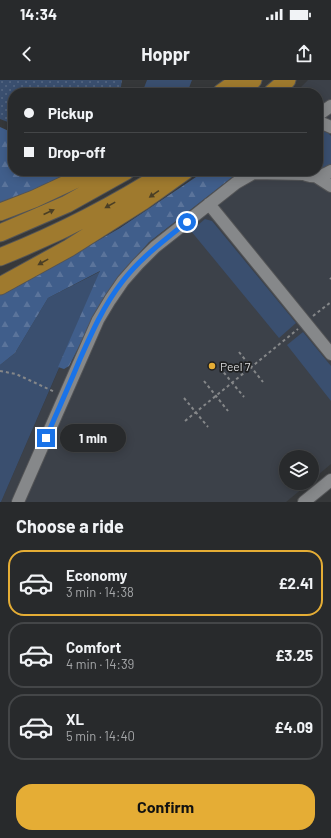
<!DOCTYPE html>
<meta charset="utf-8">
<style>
:root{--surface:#282a2c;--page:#303234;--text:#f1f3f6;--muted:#a5a7a9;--line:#444648;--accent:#e5ad35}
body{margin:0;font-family:Barlow,sans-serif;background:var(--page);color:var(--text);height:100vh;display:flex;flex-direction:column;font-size:15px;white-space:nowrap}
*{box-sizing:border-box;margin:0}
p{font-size:13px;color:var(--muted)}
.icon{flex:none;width:22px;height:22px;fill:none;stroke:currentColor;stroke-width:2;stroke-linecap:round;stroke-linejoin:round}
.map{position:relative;height:422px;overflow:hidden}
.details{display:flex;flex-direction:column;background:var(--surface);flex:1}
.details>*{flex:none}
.hud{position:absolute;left:8px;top:8px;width:315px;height:88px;border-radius:16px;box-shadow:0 2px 10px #0003,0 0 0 1px var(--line);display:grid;align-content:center;height:88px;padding:0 16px;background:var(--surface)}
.controls{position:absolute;left:279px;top:370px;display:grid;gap:8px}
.controls a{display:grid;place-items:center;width:40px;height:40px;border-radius:50%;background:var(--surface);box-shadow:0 2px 10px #0003,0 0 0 1px var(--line);font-size:20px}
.end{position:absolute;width:18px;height:18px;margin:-9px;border:5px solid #1a73e8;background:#fff;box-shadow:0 0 0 2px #fff}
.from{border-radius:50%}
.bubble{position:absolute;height:28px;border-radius:14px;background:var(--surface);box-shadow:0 2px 10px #0003,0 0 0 1px var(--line);font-size:13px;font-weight:700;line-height:28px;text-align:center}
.hud b{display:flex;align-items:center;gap:14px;height:38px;font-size:15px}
.hud b+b{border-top:1px solid var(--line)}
.hud i{width:10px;height:10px;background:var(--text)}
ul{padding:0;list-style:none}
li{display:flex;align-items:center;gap:12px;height:66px;margin:0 8px 6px;padding:0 8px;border:2px solid var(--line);border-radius:16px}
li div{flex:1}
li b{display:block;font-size:15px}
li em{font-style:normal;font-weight:700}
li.active{border-color:var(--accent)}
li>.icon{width:36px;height:36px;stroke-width:1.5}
h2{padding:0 16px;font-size:18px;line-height:48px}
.primary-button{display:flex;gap:8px;margin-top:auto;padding:8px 16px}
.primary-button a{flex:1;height:46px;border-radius:16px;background:var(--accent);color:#111;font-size:16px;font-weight:700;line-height:46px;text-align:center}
.status{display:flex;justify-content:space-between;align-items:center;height:28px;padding:0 20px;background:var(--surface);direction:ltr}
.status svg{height:11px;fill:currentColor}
header{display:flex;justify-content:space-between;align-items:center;height:52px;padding:0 16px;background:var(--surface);font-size:18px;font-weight:700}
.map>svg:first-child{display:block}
.built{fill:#3c4149}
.grass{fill:#3a4f6f}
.forest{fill:url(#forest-firs)}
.park{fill:url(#park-dots)}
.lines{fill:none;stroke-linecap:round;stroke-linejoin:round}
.minor-casing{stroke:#535456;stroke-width:14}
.highway-casing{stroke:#535456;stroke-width:19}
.path{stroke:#858789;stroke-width:2;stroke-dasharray:3 3;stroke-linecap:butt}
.minor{stroke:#86888a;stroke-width:12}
.highway{stroke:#9f7a2e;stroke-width:17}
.oneway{fill:#4b3f25}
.route{stroke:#1a73e8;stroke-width:5}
.poi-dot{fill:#e5ad35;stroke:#1e1f20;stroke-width:1.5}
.labels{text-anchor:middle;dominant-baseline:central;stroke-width:3.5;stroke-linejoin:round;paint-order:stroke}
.poi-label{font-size:12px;fill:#dbdcde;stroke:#1e1f20;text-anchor:start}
</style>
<div class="status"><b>14:34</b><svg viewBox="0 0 49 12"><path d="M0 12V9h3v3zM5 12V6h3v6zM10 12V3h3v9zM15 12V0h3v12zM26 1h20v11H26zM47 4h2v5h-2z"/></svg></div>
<header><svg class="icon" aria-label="back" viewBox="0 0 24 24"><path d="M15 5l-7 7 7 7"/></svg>Hoppr<svg class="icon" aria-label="share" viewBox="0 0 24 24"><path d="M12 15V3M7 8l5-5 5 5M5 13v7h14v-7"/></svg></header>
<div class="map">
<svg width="331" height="422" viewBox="0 0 331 422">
<defs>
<pattern id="forest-firs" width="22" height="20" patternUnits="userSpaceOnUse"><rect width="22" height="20" fill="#405e8b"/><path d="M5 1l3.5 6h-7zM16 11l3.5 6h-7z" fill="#5b749b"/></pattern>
<pattern id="park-dots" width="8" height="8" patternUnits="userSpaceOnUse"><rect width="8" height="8" fill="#3a4f6f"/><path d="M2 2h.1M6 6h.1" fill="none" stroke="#566883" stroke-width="1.8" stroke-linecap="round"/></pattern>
</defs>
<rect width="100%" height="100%" fill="#36383a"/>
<path class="built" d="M308,0h23v384l-19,16v-23h-26v26h23l-23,19h-285l119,-274 85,-57h113v-78h-23z"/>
<path class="grass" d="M147,0h45l-5,13h-45z
M318,49l10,4 3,3v28l-5,4 -8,2z
M205,139l7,2 84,102 -17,15 -88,-107z
M101,191l-100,231h-1v-137l15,-12 33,-55z
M303,252l28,34v35l-44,-56z"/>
<path class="forest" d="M0,47l13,6v38h61l-42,23 -32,11z
M205,91h35l-91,71 -31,35 -17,26 -32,63 -5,3 -6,-2 42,-96 -52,27 -33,55 -15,12v-72l43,-21 77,-44z"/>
<path class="park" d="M0,0h122l-2,13h-107v31l-13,-5z"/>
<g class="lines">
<g class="minor-casing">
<path id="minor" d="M318,35l13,-9
M318,43l6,1 7,3
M298,91c11,7 22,7 33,0
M254,93l49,1
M317,97l14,9
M209,124l122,150
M18,422l80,-182 12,-20 13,-19 15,-17 17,-17 81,-64 21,-12
M304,422l27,-22"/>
</g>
<g class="highway-casing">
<path id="highway" d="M221,13l18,-13
M238,13l15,-13
M272,13l15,-13
M0,132l34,-13 60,-28
M0,153l67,-29 59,-33
M0,177c58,-23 113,-51 166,-85
M0,206l69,-38 74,-47 42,-30"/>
</g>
<path class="path" d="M330,198l1,1
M313,236l18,-14
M239,272l24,30
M220,288l24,29
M0,291l16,3 39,18
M204,301l24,30
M184,318l24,29
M185,341l113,-92"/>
<use href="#minor" class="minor"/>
<use href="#highway" class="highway"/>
</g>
<defs><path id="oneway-solid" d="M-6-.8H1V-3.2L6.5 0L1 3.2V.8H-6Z"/></defs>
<g class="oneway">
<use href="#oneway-solid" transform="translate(154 114) rotate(145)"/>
<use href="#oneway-solid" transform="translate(110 125) rotate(151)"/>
<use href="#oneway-solid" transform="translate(49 132) rotate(-25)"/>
<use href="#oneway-solid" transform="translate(43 182) rotate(151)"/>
</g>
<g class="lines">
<path class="route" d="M46,358c11,-26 23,-52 34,-79 12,-27 24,-54 42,-77 18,-24 43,-42 65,-60"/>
</g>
<circle class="poi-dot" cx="212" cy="286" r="4"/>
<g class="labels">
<g class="poi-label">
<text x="220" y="286">Peel 7</text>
</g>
</g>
</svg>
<div class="controls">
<a><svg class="icon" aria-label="layers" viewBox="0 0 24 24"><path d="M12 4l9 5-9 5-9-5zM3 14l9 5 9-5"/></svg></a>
</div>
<i class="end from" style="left:187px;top:142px"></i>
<i class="end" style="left:46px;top:358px"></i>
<div class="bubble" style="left:60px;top:344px;width:66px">1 min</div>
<div class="hud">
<b><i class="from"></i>Pickup</b>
<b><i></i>Drop-off</b>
</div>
</div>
<section class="details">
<h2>Choose a ride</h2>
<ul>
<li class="active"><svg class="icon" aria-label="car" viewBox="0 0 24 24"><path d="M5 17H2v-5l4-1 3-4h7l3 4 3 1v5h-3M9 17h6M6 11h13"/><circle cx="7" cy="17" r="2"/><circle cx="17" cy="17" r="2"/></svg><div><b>Economy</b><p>3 min · 14:38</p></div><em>£2.41</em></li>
<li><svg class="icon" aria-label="car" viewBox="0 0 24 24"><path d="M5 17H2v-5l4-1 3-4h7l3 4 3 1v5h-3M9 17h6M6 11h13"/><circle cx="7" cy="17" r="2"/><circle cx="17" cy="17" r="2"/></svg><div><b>Comfort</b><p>4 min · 14:39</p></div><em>£3.25</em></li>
<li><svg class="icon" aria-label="car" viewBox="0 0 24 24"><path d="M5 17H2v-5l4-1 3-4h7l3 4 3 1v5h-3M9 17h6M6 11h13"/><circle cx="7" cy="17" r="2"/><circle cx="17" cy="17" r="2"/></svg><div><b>XL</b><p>5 min · 14:40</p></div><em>£4.09</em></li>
</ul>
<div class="primary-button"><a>Confirm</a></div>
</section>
